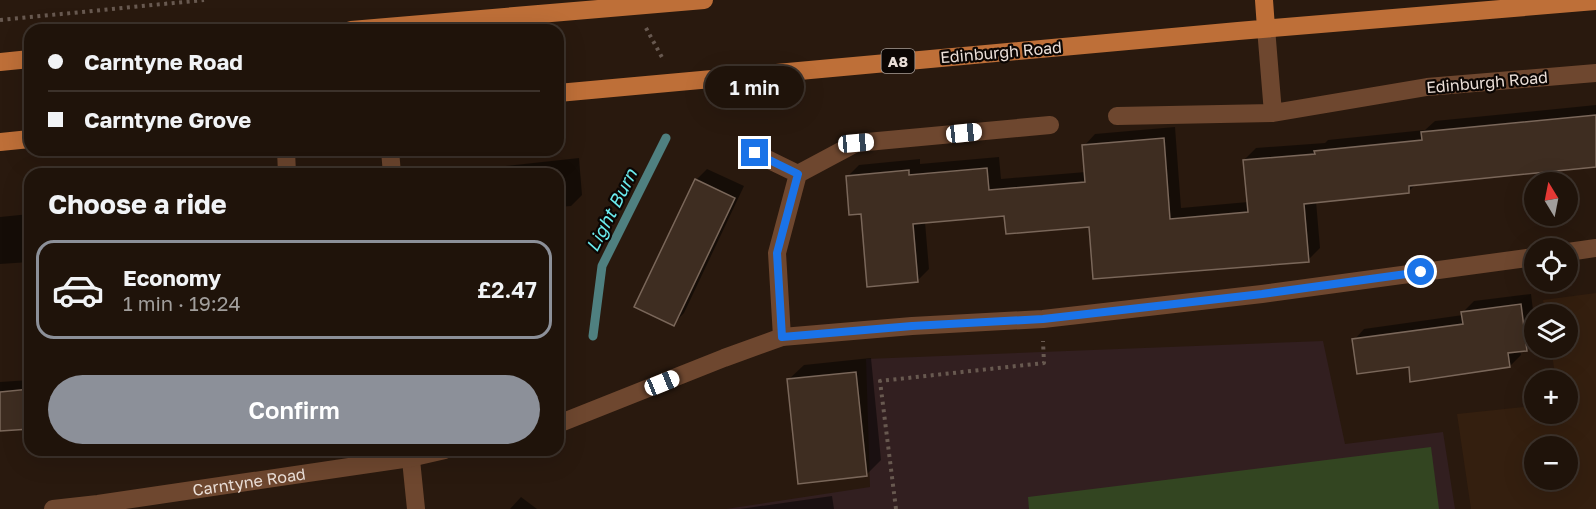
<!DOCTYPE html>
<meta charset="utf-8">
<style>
:root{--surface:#1f130a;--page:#2c2018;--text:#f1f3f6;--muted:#a19e9c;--line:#3c322b;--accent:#8c9099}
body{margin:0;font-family:"Golos Text",sans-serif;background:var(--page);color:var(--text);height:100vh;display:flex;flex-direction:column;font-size:22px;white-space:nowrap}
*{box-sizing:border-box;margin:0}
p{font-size:20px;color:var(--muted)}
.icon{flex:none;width:33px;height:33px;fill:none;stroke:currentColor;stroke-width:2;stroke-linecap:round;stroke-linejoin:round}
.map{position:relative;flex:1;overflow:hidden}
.drawer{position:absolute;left:24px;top:168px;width:540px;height:288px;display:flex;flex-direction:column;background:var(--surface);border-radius:18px;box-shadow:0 6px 24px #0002,0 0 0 2px var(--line)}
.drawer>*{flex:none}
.banner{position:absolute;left:24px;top:24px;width:540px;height:132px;border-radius:18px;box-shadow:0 6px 24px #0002,0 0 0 2px var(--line);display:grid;align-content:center;height:132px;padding:0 24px;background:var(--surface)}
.needle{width:39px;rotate:350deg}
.controls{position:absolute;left:1524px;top:172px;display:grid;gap:12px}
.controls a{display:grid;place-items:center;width:54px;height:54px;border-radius:50%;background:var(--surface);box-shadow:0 6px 24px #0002,0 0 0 2px var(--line);font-size:30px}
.end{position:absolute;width:27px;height:27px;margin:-14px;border:8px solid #1a73e8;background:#fff;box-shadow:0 0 0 3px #fff}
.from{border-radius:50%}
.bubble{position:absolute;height:42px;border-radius:21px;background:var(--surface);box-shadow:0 6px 24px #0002,0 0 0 2px var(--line);font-size:20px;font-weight:600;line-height:42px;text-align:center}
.car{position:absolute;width:18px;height:36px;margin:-18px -9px;border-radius:8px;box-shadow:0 0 4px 2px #0007;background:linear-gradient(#fff 24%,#345 0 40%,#fff 0 76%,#345 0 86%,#fff 0)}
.banner b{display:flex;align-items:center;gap:21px;height:57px;font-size:22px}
.banner b+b{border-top:2px solid var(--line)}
.banner i{width:15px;height:15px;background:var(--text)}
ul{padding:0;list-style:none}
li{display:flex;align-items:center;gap:18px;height:99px;margin:0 12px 9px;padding:0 12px;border:3px solid var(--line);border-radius:18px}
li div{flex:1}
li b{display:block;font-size:22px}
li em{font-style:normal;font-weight:600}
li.on{border-color:var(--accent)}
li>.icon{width:54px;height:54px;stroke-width:1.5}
h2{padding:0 24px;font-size:27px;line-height:72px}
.action{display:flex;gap:12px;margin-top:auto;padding:12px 24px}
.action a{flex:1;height:69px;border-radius:36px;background:var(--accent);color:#fff;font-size:24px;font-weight:600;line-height:69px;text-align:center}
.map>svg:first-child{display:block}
.commercial{fill:#321f20}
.built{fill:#341f0f;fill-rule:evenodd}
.green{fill:#334521}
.shadow{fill:#0007}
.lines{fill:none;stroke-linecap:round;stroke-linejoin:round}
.stream{stroke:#4f8080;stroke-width:9}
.building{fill:#3e2d21;stroke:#7a675a;stroke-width:1.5}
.path{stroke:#685950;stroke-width:4;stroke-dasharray:3 4.5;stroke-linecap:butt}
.service{stroke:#6e472f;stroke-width:18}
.minor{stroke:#6e472f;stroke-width:18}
.tertiary{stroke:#6e472f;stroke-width:18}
.primary{stroke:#be6f38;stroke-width:18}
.route{stroke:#1a73e8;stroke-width:8}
.labels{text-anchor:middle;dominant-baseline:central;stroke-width:4.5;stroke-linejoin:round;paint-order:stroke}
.shield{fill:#0c0603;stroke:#a79d97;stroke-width:1.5}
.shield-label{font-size:15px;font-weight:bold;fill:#eaded7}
.street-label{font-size:16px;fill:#eaded7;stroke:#0c0603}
.water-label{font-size:18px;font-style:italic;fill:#6becef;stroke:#0c0603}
</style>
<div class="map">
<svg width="1596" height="509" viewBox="0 0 1596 509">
<rect width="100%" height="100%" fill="#29190e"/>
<path class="commercial" d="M1323,341l22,103 98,-12 12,77h-729l144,-22 -4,-128z"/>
<path class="built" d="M1596,293v216h-125l-14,-95 77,-8v8h34v-33h-12l-5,-33h17v-33h-23l-2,-15zM1534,447h34v33h-34z"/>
<path class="green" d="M1431,447l8,62h-410l-1,-12z"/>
<path class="shadow" d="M1596,105v60l-180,19 -7,7 -93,10 4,47 -12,12 -218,-35 -85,-10 -80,7 4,47 -12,12 -55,-68 -15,-36 12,-12 61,-6v5l79,-7 2,22 85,-7 -2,-26 11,-12 80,-7 6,81 67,-6 -4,-42 12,-12 69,-5 3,-3 97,-10 10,-9z
M579,158l3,37 -11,11 -13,1v-33h-110l2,-2z
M707,169l37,17 -60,127 -11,11 -37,-18 60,-126z
M30,214v48l-30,2v-47z
M1531,294l3,24v23l-8,8 -6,1 1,5 -11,11 -100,-1 -56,-25 10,-11 99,-14v-3l11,-11z
M871,358l10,102 -15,15 -78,-95 16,-15z
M30,380v47l-30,3v-48z
M832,496l2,13h-94z
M521,497l16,12h-27z"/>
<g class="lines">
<path class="stream" d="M593,336l9,-70 64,-128"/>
</g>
<path class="building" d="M1596,115v52l-187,19v7l-105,11 5,58 -216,17 -4,-52 -83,7 -2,-18 -91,8 5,58 -51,5 -6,-73 -12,1 -3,-39 63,-6v5l78,-7 2,22 96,-8 -3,-37 82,-7 6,81 78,-7 -5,-52 72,-6 -1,-3 108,-11 -1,-8z
M695,179l40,19 -61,128 -40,-19z
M1521,304l6,47 -19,2 2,14 -100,15 -1,-15 -52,7 -5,-35 111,-15 -2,-12z
M856,372l11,104 -69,8 -11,-105z
M30,389v40l-30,2v-39z"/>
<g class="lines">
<path class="path" d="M0,20l204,-20
M646,28l18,33
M896,509l-16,-128 164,-18 -1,-22"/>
<path class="service" d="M286,150l1,24"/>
<path class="minor" d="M1266,28l7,85
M1117,116l156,-3 154,-26 169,-14
M390,150l2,24
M755,153l43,21
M782,337l-5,-84 21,-79 58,-31 194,-18
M410,450l6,59"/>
<g class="tertiary">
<path d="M1568,252l28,-4"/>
<path d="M558,424l166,-66 58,-21 130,-11 131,-7 219,-25 272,-37"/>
<path id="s1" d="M53,509l45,-5 312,-46 35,-8"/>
</g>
<path class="primary" d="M1264,0l2,28
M351,30l353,-30
M0,62l30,-3
M558,93l680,-62 358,-30
M0,142l30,-3"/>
</g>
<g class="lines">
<path class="route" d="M755,153l43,21 -21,79 5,84 130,-11 131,-7 219,-25 159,-22"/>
</g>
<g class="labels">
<rect class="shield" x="881.5" y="49" width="33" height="24" rx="4.5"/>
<g class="shield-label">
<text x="898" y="61">A8</text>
</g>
<g class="street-label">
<text transform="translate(1001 52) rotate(-5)">Edinburgh Road</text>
<text transform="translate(1487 82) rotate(-5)">Edinburgh Road</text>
<text stroke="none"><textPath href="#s1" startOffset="198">Carntyne Road</textPath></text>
</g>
<g class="water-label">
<text transform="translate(611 210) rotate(-63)">Light Burn</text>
</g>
</g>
</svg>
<div class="controls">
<a><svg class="needle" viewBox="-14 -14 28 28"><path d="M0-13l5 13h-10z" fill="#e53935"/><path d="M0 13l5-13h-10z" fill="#a19e9c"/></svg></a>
<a><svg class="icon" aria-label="locate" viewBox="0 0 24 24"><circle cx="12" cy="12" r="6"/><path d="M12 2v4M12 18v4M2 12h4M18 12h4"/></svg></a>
<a><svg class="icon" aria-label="layers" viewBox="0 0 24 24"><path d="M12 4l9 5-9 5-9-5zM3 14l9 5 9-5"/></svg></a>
<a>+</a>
<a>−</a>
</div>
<i class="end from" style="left:1421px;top:272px"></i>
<i class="end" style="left:755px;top:153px"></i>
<div class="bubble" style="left:705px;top:66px;width:99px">1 min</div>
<i class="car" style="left:964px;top:133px;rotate:84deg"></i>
<i class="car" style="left:856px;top:143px;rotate:85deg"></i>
<i class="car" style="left:662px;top:383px;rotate:68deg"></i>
<div class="banner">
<b><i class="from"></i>Carntyne Road</b>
<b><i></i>Carntyne Grove</b>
</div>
<section class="drawer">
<h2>Choose a ride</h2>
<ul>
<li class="on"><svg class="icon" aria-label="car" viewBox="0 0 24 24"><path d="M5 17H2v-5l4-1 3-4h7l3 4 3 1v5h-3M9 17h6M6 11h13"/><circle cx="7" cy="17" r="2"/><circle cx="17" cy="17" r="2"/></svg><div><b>Economy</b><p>1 min · 19:24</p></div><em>£2.47</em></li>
</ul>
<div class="action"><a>Confirm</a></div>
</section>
</div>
